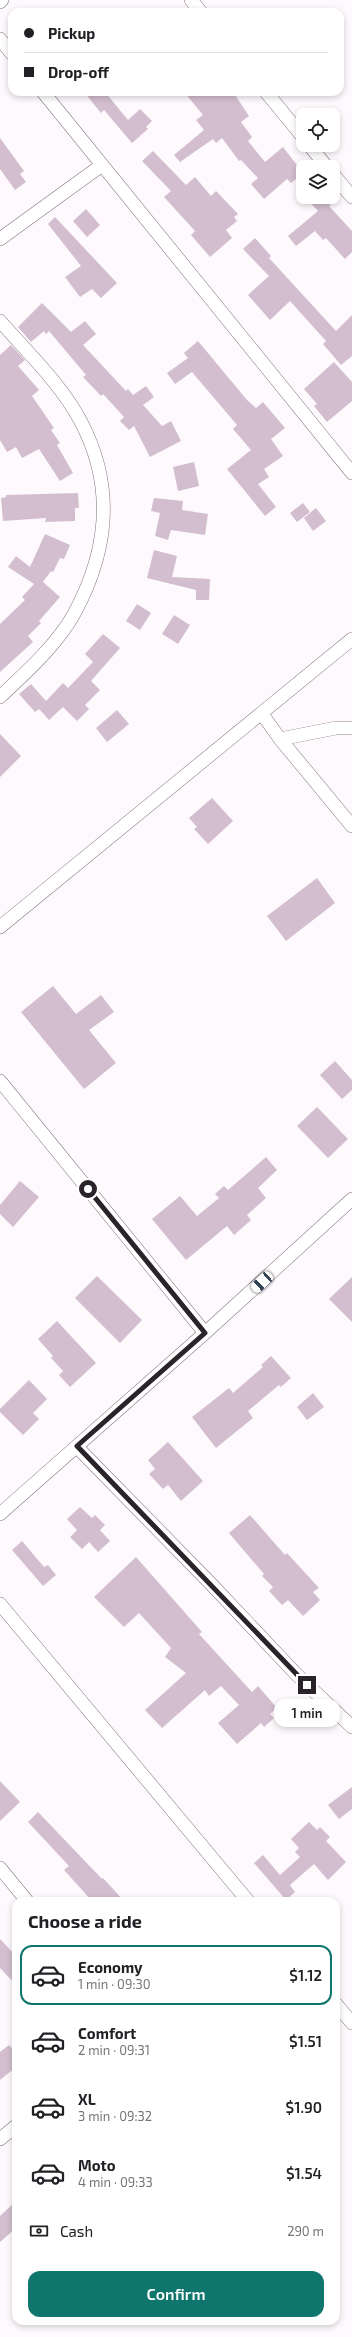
<!DOCTYPE html>
<meta charset="utf-8">
<style>
:root{--surface:#fff;--page:#f2f2f2;--text:#202124;--muted:#757577;--line:#e0e0e0;--accent:#0f766e}
body{margin:0;font-family:"Exo 2",sans-serif;background:var(--page);color:var(--text);height:100vh;display:flex;flex-direction:column;font-size:15px;white-space:nowrap}
*{box-sizing:border-box;margin:0}
p{font-size:13px;color:var(--muted)}
.icon{flex:none;width:22px;height:22px;fill:none;stroke:currentColor;stroke-width:2;stroke-linecap:round;stroke-linejoin:round}
.map{position:relative;flex:1;overflow:hidden}
.details{position:absolute;left:12px;top:1897px;width:328px;height:428px;display:flex;flex-direction:column;background:var(--surface);border-radius:12px;box-shadow:0 2px 6px #0003}
.details>*{flex:none}
.top-card{position:absolute;left:8px;top:8px;width:336px;height:88px;border-radius:12px;box-shadow:0 2px 6px #0003;display:grid;align-content:center;height:88px;padding:0 16px;background:var(--surface)}
.controls{position:absolute;left:296px;top:108px;display:grid;gap:8px}
.controls a{display:grid;place-items:center;width:44px;height:44px;border-radius:8px;background:var(--surface);box-shadow:0 2px 6px #0003;font-size:20px}
.end{position:absolute;width:18px;height:18px;margin:-9px;border:5px solid #2b232a;background:#fff;box-shadow:0 0 0 2px #fff}
.from{border-radius:50%}
.bubble{position:absolute;height:28px;border-radius:12px;background:var(--surface);box-shadow:0 2px 6px #0003;font-size:13px;font-weight:600;line-height:28px;text-align:center}
.car{position:absolute;width:12px;height:24px;margin:-12px -6px;border-radius:5px;box-shadow:0 0 3px 1px #0007;background:linear-gradient(#fff 24%,#345 0 40%,#fff 0 76%,#345 0 86%,#fff 0)}
.top-card b{display:flex;align-items:center;gap:14px;height:38px;font-size:15px}
.top-card b+b{border-top:1px solid var(--line)}
.top-card i{width:10px;height:10px;background:var(--text)}
ul{padding:0;list-style:none}
li{display:flex;align-items:center;gap:12px;height:60px;margin:0 8px 6px;padding:0 8px;border:2px solid transparent;border-radius:12px}
li div{flex:1}
li b{display:block;font-size:15px}
li em{font-style:normal;font-weight:600}
li.selected{border-color:var(--accent)}
li>.icon{width:36px;height:36px;stroke-width:1.5}
h2{padding:0 16px;font-size:18px;line-height:48px}
.pay{display:flex;align-items:center;gap:10px;height:44px;padding:0 16px;font-size:15px}
.pay p{margin-inline-start:auto}
.cta{display:flex;gap:8px;margin-top:auto;padding:8px 16px}
.cta a{flex:1;height:46px;border-radius:12px;background:var(--accent);color:#fff;font-size:16px;font-weight:600;line-height:46px;text-align:center}
.map>svg:first-child{display:block}
.building{fill:#d3becf}
.lines{fill:none;stroke-linecap:round;stroke-linejoin:round}
.minor-casing{stroke:#857282;stroke-width:14}
.minor{stroke:#fff;stroke-width:13}
.route{stroke:#2b232a;stroke-width:5}
</style>
<div class="map">
<svg width="352" height="2337" viewBox="0 0 352 2337">
<rect width="100%" height="100%" fill="#fef9fd"/>
<path class="building" d="M84,92h21l23,28 12,-11 12,12 -6,6 2,2 -16,14 -28,-33 -3,3z
M184,92h49l16,24 -8,6 11,15 -4,4 17,21 18,-15 20,26 -12,10 -4,-4 -23,20 -13,-15 7,-6 -17,-18 -2,1 -17,-23 -6,5 -3,-4 -33,23 -6,-7 30,-25 -8,-10 7,-5z
M0,138l24,33 -4,3 6,8 -11,8 -15,-21z
M153,151l33,34 9,-8 16,19 5,-5 22,23 -4,3 3,4 -11,9 6,8 -22,19 -19,-22 4,-4 -31,-34 7,-6 -29,-30z
M305,197h20l6,8 -2,1 23,25v21l-7,7 -19,-21 -3,2 -8,-9 -19,15 -8,-10 30,-25z
M86,209l14,16 -13,12 -14,-16z
M55,217l62,66 -16,15 -9,-9 -12,8 -15,-20 16,-11 -33,-42z
M255,238l16,18 -2,2 67,73 16,-16v41l-11,9 -18,-21 3,-3 -36,-40 -20,19 -22,-25 21,-19 -26,-27z
M42,303l29,29 14,-11 11,13 -13,11 43,46 2,-2 5,6 13,-9 8,11 -11,8 19,21 9,-5 10,20 -31,16 -16,-31 -5,4 -9,-9 4,-4 -21,-23 -2,2 -18,-19 3,-2 -37,-44 -3,3 -2,-3 -13,11 -13,-15z
M198,341l49,59 9,8 7,-6 22,26 -14,11 12,17 -19,13 5,8 -11,7 18,23 -11,9 -38,-47 24,-19 -18,-21 4,-4 -45,-53 -17,12 -8,-11 21,-15 -4,-5z
M11,345l14,15 -7,6 21,24 -7,6 22,32 -3,2 9,13 -3,2 16,28 -13,8 -21,-32 -17,9 -6,-11 -9,5 -7,-12v-85z
M334,362l18,20v19l-25,21 -13,-16 3,-2 -13,-15z
M194,462l5,24 -21,5 -5,-24z
M78,493l1,15h-4v13l-30,1 1,-4 -43,3 -2,-23 5,-1v-2z
M154,498l29,3 -1,9 26,4 -3,21 -34,-5 -3,10 -13,-4 5,-23 -9,-2z
M303,503l7,9 -13,10 -7,-9z
M316,508l10,13 -13,10 -9,-13z
M45,534l25,11 -6,14 -4,-1 -7,14 -2,-1 -8,11 17,15 -21,24 2,2 -13,13 5,6 -33,30v-48l25,-24 -3,-3 12,-13 -26,-17 8,-11 14,11z
M154,550l23,6 -5,21 38,2 -1,21h-13v-10l-49,-12z
M137,604l14,9 -11,17 -14,-9z
M174,615l16,10 -12,19 -16,-10z
M103,634l17,14 -29,33 9,9 -15,15 4,4 -12,12 -14,-14 -14,13 -10,-11 -4,3 -16,-18 12,-10 15,17 17,-18 5,5 25,-26 -8,-8z
M117,710l12,14 -22,18 -11,-14z
M0,734l21,22 -21,21z
M212,798l21,23 -25,23 -14,-15 3,-2 -8,-9z
M317,878l18,25 -49,38 -19,-25z
M53,986l23,28 25,-19 13,17 -25,18 27,33 -32,26 -63,-77z
M335,1061l17,19v10l-10,9 -22,-24z
M317,1107l31,32 -20,19 -31,-32z
M266,1157l11,13 -19,18 8,10 -19,17 4,5 -17,15 -7,-9 -41,34 -34,-41 28,-23 17,20 22,-18 -4,-4 9,-8 4,4z
M20,1181l19,16 -26,30 -13,-13v-9z
M97,1276l45,44 -22,23 -45,-45z
M352,1277v45l-23,-23z
M57,1321l39,42 -26,24 -11,-12 4,-4 -12,-13 2,-2 -15,-17z
M271,1356l20,22 -10,9 -2,-2 -31,26 5,7 -37,30 -24,-31 37,-29 4,5 30,-26 -2,-2z
M29,1380l18,19 -14,14 6,6 -16,16 -23,-23v-3z
M313,1393l11,14 -17,13 -10,-13z
M168,1442l35,39 -22,20 -13,-16 -5,4 -14,-15 6,-5 -7,-9z
M80,1507l12,11 3,-3 10,10 -5,5 10,11 -12,11 -9,-10 -7,7 -12,-12 7,-7 -10,-11z
M250,1515l35,40 2,-2 32,35 -6,4 7,8 -17,16 -15,-16 -6,5 -13,-14 4,-4 -11,-11 2,-2 -35,-41z
M22,1541l22,26 4,-2 8,10 -13,11 -31,-36z
M136,1557l66,75 -3,2 53,58 6,-6 19,22 -7,6 4,4 -10,9 -3,-4 -24,21 -19,-21 21,-18 -18,-19 -12,10 -4,-6 -43,38 -17,-18 41,-37 -21,-16 6,-9 -32,-35 -15,14 -30,-30z
M0,1781l20,21 -20,19z
M352,1787v22l-13,10 -11,-14z
M38,1812l64,67 1,-1 21,23h-32l-28,-31 5,-4 -41,-44z
M309,1822l8,8 3,-3 10,10 -4,4 20,21 -18,18 -14,-16 -24,21 5,7 -9,8 -32,-37 9,-8 17,20 20,-18 -5,-5 4,-4 -8,-9z
M0,1939l16,17v29l-16,-17z
M9,2045l7,7v15l-16,13v-28z
M16,2201v27l-16,14v-26z"/>
<g class="lines">
<g class="minor-casing">
<path id="minor" d="M191,0l10,12
M0,2l2,-2
M0,39l12,15
M43,92l309,381
M266,92l37,45
M309,145l18,22
M333,174l19,23
M0,239l102,-74
M0,321c28,32 60,62 80,99 35,65 29,130 -6,194 -18,32 -48,58 -74,83
M262,714l18,25 72,87
M280,739l56,-11h16
M0,927l352,-288
M0,1081l205,252
M77,1447l135,138 85,90 55,52
M0,1514l205,-181 147,-134
M0,1604l248,297
M0,1868l27,33
M336,2004l16,19
M0,2139l16,-13"/>
</g>
<use href="#minor" class="minor"/>
</g>
<g class="lines">
<path class="route" d="M88,1189l117,144 -128,113 230,239"/>
</g>
</svg>
<div class="controls">
<a><svg class="icon" aria-label="locate" viewBox="0 0 24 24"><circle cx="12" cy="12" r="6"/><path d="M12 2v4M12 18v4M2 12h4M18 12h4"/></svg></a>
<a><svg class="icon" aria-label="layers" viewBox="0 0 24 24"><path d="M12 4l9 5-9 5-9-5zM3 14l9 5 9-5"/></svg></a>
</div>
<i class="end from" style="left:88px;top:1189px"></i>
<i class="end" style="left:307px;top:1685px"></i>
<div class="bubble" style="left:274px;top:1699px;width:66px">1 min</div>
<i class="car" style="left:262px;top:1282px;rotate:227deg"></i>
<div class="top-card">
<b><i class="from"></i>Pickup</b>
<b><i></i>Drop-off</b>
</div>
<section class="details">
<h2>Choose a ride</h2>
<ul>
<li class="selected"><svg class="icon" aria-label="car" viewBox="0 0 24 24"><path d="M5 17H2v-5l4-1 3-4h7l3 4 3 1v5h-3M9 17h6M6 11h13"/><circle cx="7" cy="17" r="2"/><circle cx="17" cy="17" r="2"/></svg><div><b>Economy</b><p>1 min · 09:30</p></div><em>$1.12</em></li>
<li><svg class="icon" aria-label="car" viewBox="0 0 24 24"><path d="M5 17H2v-5l4-1 3-4h7l3 4 3 1v5h-3M9 17h6M6 11h13"/><circle cx="7" cy="17" r="2"/><circle cx="17" cy="17" r="2"/></svg><div><b>Comfort</b><p>2 min · 09:31</p></div><em>$1.51</em></li>
<li><svg class="icon" aria-label="car" viewBox="0 0 24 24"><path d="M5 17H2v-5l4-1 3-4h7l3 4 3 1v5h-3M9 17h6M6 11h13"/><circle cx="7" cy="17" r="2"/><circle cx="17" cy="17" r="2"/></svg><div><b>XL</b><p>3 min · 09:32</p></div><em>$1.90</em></li>
<li><svg class="icon" aria-label="car" viewBox="0 0 24 24"><path d="M5 17H2v-5l4-1 3-4h7l3 4 3 1v5h-3M9 17h6M6 11h13"/><circle cx="7" cy="17" r="2"/><circle cx="17" cy="17" r="2"/></svg><div><b>Moto</b><p>4 min · 09:33</p></div><em>$1.54</em></li>
</ul>
<div class="pay"><svg class="icon" aria-label="cash" viewBox="0 0 24 24"><path d="M3 7h18v10H3z"/><circle cx="12" cy="12" r="2"/></svg>Cash<p>290 m</p></div>
<div class="cta"><a>Confirm</a></div>
</section>
</div>
